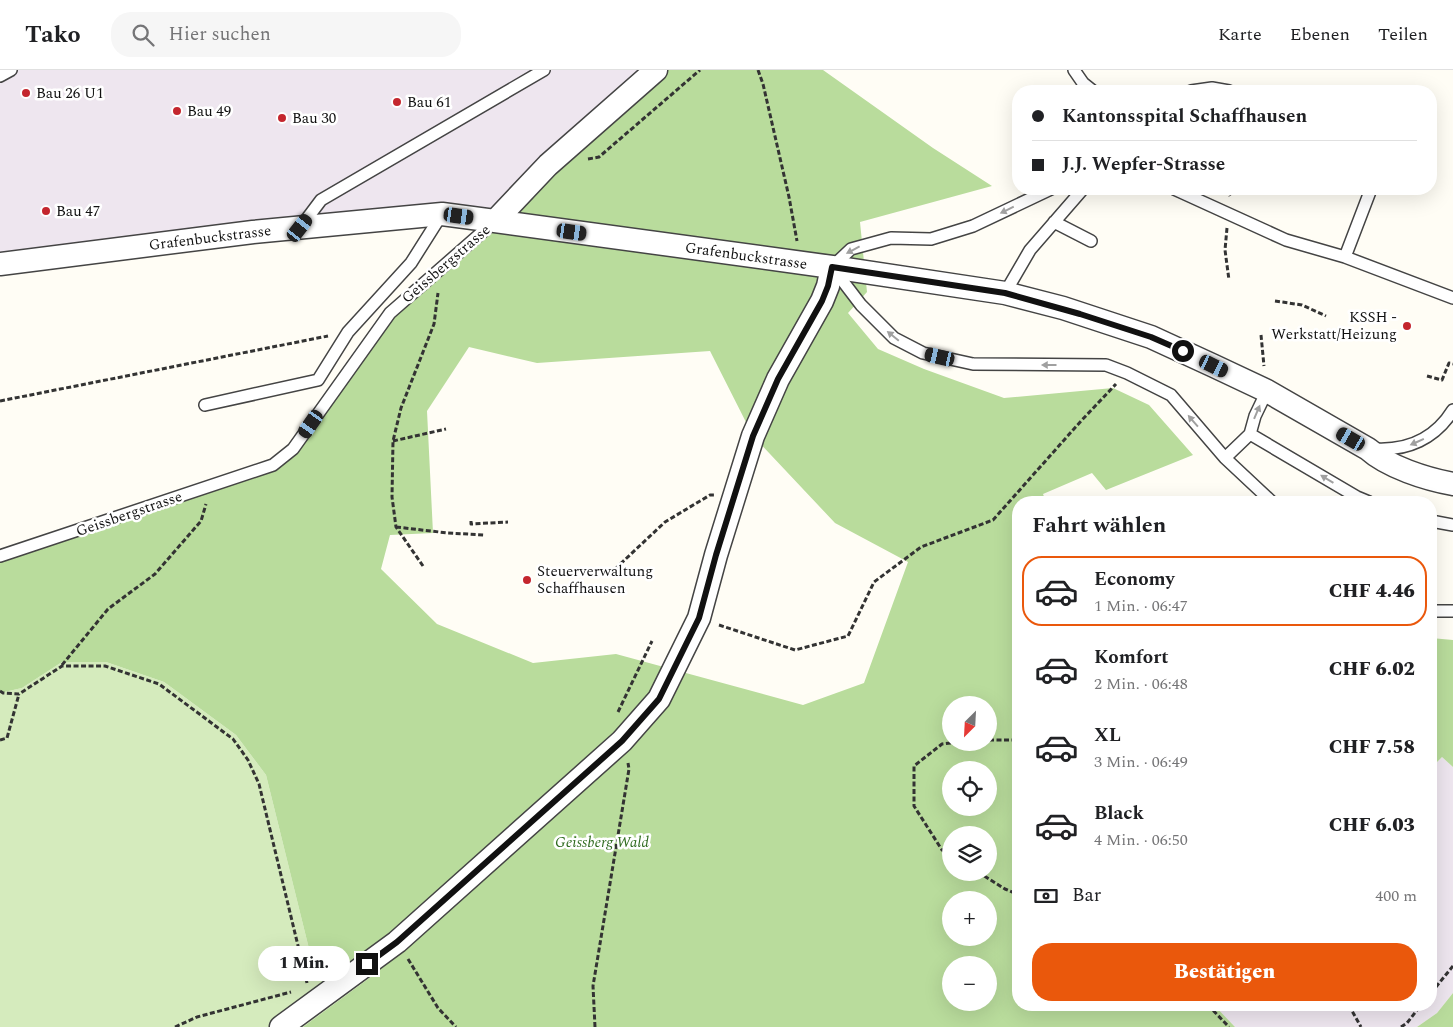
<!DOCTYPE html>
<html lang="de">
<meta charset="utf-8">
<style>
:root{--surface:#fff;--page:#f6f6f6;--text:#202124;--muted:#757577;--line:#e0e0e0;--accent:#ea580c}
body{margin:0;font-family:Spectral,serif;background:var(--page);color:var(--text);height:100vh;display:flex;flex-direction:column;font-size:19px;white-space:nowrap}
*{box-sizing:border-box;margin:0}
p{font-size:16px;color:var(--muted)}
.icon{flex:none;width:28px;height:28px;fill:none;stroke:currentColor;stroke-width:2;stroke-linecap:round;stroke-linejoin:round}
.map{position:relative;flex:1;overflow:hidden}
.details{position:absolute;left:1012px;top:426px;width:425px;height:515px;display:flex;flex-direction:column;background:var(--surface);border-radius:20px;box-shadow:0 5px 20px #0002}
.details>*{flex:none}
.top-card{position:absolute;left:1012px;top:15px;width:425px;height:110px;border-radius:20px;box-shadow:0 5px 20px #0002;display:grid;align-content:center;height:110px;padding:0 20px;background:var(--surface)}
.needle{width:32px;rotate:204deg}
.buttons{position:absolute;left:942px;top:626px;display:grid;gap:10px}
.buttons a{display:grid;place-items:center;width:55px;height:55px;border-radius:50%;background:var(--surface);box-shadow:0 5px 20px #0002;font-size:25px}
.end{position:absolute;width:22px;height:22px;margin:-11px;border:6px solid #111;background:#fff;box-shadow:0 0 0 2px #fff}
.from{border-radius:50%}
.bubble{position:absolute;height:35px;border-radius:18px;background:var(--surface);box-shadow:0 5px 20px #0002;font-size:16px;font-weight:800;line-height:35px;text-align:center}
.car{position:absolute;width:15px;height:30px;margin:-15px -8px;border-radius:6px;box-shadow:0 0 4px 1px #0007;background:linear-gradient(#222 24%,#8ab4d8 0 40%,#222 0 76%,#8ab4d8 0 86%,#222 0)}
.top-card b{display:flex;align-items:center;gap:18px;height:48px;font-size:19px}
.top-card b+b{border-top:1px solid var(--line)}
.top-card i{width:12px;height:12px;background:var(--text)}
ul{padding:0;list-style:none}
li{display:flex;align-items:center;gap:15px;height:70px;margin:0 10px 8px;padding:0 10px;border:2px solid transparent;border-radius:20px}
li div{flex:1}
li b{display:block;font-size:19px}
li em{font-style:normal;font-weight:800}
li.current{border-color:var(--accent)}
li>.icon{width:45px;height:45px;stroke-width:1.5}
h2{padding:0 20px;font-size:22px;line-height:60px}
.pay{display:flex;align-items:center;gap:12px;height:55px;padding:0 20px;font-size:19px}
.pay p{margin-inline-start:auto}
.primary-button{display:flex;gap:10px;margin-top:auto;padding:10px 20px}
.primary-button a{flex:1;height:58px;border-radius:20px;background:var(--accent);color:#fff;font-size:20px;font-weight:800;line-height:58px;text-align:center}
header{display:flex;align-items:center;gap:30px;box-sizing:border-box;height:70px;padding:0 25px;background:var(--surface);border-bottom:1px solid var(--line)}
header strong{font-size:24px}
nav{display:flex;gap:28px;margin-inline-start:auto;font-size:18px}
.search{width:350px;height:45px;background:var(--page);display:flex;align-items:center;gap:12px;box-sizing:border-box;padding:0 18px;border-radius:20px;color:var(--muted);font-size:19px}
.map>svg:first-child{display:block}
.industrial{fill:#eee6ef}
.green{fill:#d5ebbd}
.forest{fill:#b9dc9c;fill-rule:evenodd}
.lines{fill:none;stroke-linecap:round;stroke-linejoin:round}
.lane-casing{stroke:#444;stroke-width:14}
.street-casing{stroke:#444;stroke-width:25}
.path{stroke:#333;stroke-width:3;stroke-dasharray:5 2.5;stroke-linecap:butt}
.lane{stroke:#fff;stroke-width:11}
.street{stroke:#fff;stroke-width:22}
.oneway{fill:#a0a0a0}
.route{stroke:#111;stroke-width:6}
.poi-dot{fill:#c4262e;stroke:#fff;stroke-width:2}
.labels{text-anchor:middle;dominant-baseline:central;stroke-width:5;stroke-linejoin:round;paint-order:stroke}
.poi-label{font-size:15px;fill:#111;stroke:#fff;text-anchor:start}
.street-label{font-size:15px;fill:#111;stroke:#fff}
.park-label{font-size:15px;font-style:italic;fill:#2f6b1f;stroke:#fff}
</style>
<header>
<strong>Tako</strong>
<div class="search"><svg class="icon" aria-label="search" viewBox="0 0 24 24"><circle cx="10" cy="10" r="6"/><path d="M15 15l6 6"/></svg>Hier suchen</div>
<nav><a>Karte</a><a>Ebenen</a><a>Teilen</a></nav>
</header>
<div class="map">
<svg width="1453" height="957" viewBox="0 0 1453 957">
<rect width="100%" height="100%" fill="#fffdf5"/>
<path class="industrial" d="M0,0h656l-161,151 -53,-7 -442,50z
M1442,687l11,10v226l-16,20 -20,14h-182l-21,-22h217v-237z"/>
<path class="green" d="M62,592h44l58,20 72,53 30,40 47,190 60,10 -70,52h-303v-334l22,-5z"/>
<path class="forest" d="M656,0h167l110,78 59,38 -132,36 7,70 -19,21 30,36 46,20 80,29 109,-10 36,17 44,50 -87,35 -14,-17 -49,21 3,8h-27v503h195l21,22h-932l69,-51 -59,-11 -47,-190 -30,-40 -72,-53 -58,-20h-44l-40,26 -22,5v-137l273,-91 20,-16 97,-136zM469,277l68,16 173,-12 43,85 82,87 73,39 -44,121 -61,22 -187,-51 -83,9 -96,-39 -56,-55 9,-34 43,-2 -6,-122zM951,635h38v37h-38zM951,700h38v38h-38zM951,765h38v37h-38zM951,830h38v38h-38zM951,895h38v37h-38z
M1431,568l22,2v127l-11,-10 -11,11z
M1453,923v34h-36l20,-14z"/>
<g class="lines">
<g class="lane-casing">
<path id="lane" d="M1074,0l9,13 10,8
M0,6l11,-6
M1191,21l21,-3 17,3
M1051,119l-78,37 -42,13 -40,-1 -40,11 -19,18 29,38 33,33 29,15 50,11 133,1 21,8 44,22 54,63 47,44
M1174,119l112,51 59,17 108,41
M1054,152l37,19
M300,158l21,-28 223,-130
M1345,187l26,-68
M1005,223l25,-43 53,-61
M205,335l113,-25 30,-48 63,-69 31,-49
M1250,364l5,-18 12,-25
M1374,379c33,2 61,-10 79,-39
M1225,388l25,-24 107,63 12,5
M1431,451l22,4
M0,486l273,-91 20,-16 97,-136 105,-92
M1431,541h22"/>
</g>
<g class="street-casing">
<path id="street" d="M495,151l53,-56 108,-95
M0,194l253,-32 189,-18 53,7 337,46 173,26 58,15 88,29 63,29 53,25 101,58c20,18 58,30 85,35
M281,957l116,-85 225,-201 37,-42 40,-81 17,-63 37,-119 25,-57 44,-78 6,-15 4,-19"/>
</g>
<path class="path" d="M758,0l5,14 26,113 8,44
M588,89l11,-2 101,-87
M1226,119l4,7
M1227,158l-2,22 4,30
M1275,231l27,4 24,11
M1261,265l3,31
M1427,306l15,4 7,-17 4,1
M0,331l328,-65
M393,371l53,-12
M471,451v3l37,-2
M396,457l52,6 36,2
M423,496l-27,-39 -4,-30 1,-56 8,-33 33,-84 4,-31
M615,499l50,-47 45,-27h4
M719,555l76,25 53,-14 26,-54 47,-35 72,-27 88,-99 35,-37
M62,595l46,-56 47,-35 46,-53 5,-17
M0,621l3,2 16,1 43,-28h43l54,18 74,55 15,21 11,24 48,199
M618,642l34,-71
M0,670l7,-2 12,-44
M989,670h30
M951,786l-9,-6 -28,-44v-40l28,-22 16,-2
M978,802l27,17 14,6
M408,889l30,49 18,19
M1431,923l22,-27
M1208,935l21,22
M1353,935l-2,4 10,18
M175,957l22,-10 94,-25
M595,957l-2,-41 36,-217 -1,-6
M1401,957l6,-4 14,-18"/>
<use href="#lane" class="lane"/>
<use href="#street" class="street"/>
</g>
<defs><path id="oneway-solid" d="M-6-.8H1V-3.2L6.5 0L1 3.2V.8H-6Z" transform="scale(1.25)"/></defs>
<g class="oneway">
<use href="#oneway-solid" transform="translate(1007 140) rotate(154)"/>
<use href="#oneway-solid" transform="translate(853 180) rotate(152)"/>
<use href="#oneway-solid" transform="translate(893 266) rotate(-141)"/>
<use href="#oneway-solid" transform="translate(1049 295) rotate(-180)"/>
<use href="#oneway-solid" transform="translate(1257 342) rotate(-67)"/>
<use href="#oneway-solid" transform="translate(1193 351) rotate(-131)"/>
<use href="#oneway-solid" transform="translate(1417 372) rotate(156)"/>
<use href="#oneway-solid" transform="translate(1327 409) rotate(-149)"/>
</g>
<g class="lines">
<path class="route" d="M367,894l30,-22 225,-201 37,-42 40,-81 17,-63 37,-119 25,-57 44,-78 6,-15 4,-19 173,26 75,21 71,23 32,14"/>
</g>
<g class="poi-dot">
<circle cx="26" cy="23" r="5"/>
<circle cx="397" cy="32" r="5"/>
<circle cx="177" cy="41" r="5"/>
<circle cx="282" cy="48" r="5"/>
<circle cx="46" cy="141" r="5"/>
<circle cx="1407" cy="256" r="5"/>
<circle cx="527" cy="510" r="5"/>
</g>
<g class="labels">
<g class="poi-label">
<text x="36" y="23">Bau 26 U1</text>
<text x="407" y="32">Bau 61</text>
<text x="187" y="41">Bau 49</text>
<text x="292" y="48">Bau 30</text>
<text x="56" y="141">Bau 47</text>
<text x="1397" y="247" text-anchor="end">KSSH -<tspan x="1397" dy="17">Werkstatt/Heizung</tspan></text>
<text x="537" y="501">Steuerverwaltung<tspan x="537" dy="17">Schaffhausen</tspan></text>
</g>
<g class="street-label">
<text transform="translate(210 168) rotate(-7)">Grafenbuckstrasse</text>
<text transform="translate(746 186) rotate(8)">Grafenbuckstrasse</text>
<text transform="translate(446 194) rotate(-41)">Geissbergstrasse</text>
<text transform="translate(129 444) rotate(-19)">Geissbergstrasse</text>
</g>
<g class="park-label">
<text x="602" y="772">Geissberg Wald</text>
</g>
</g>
</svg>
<div class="buttons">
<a><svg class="needle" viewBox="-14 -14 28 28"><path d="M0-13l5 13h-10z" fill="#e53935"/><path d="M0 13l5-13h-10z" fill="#757577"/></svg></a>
<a><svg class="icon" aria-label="locate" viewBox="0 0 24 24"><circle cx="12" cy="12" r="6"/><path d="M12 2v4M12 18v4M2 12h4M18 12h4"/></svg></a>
<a><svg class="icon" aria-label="layers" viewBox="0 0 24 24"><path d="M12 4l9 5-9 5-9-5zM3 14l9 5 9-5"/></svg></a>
<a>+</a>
<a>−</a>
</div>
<i class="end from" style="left:1183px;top:281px"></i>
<i class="end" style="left:367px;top:894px"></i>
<div class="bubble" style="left:258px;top:876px;width:92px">1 Min.</div>
<i class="car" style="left:459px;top:146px;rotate:98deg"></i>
<i class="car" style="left:300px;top:158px;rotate:38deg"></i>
<i class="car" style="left:572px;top:162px;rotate:98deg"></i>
<i class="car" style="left:940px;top:287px;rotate:283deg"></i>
<i class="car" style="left:1214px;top:296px;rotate:116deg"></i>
<i class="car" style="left:311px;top:354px;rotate:215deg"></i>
<i class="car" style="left:1351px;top:369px;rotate:300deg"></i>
<div class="top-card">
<b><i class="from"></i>Kantonsspital Schaffhausen</b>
<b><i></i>J.J. Wepfer-Strasse</b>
</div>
<section class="details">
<h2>Fahrt wählen</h2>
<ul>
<li class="current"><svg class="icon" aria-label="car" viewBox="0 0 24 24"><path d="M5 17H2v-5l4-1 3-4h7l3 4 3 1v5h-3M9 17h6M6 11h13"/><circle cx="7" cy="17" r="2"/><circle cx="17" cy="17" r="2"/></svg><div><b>Economy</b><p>1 Min. · 06:47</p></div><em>CHF 4.46</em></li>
<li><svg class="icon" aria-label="car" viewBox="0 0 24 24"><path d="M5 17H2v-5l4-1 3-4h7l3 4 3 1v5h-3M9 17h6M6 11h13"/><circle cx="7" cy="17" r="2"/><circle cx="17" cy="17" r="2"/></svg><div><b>Komfort</b><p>2 Min. · 06:48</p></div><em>CHF 6.02</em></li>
<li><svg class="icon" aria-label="car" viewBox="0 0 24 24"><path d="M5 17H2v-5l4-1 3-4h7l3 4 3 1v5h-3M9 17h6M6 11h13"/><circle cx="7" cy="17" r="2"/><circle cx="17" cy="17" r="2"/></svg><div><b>XL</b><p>3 Min. · 06:49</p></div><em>CHF 7.58</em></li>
<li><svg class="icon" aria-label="car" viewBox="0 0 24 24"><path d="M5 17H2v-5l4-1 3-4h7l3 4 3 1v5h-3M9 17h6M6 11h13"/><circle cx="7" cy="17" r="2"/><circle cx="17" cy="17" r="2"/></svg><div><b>Black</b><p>4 Min. · 06:50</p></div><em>CHF 6.03</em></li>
</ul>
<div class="pay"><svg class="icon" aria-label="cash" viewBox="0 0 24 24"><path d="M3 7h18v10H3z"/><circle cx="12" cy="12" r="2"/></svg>Bar<p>400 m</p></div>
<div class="primary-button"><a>Bestätigen</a></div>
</section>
</div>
